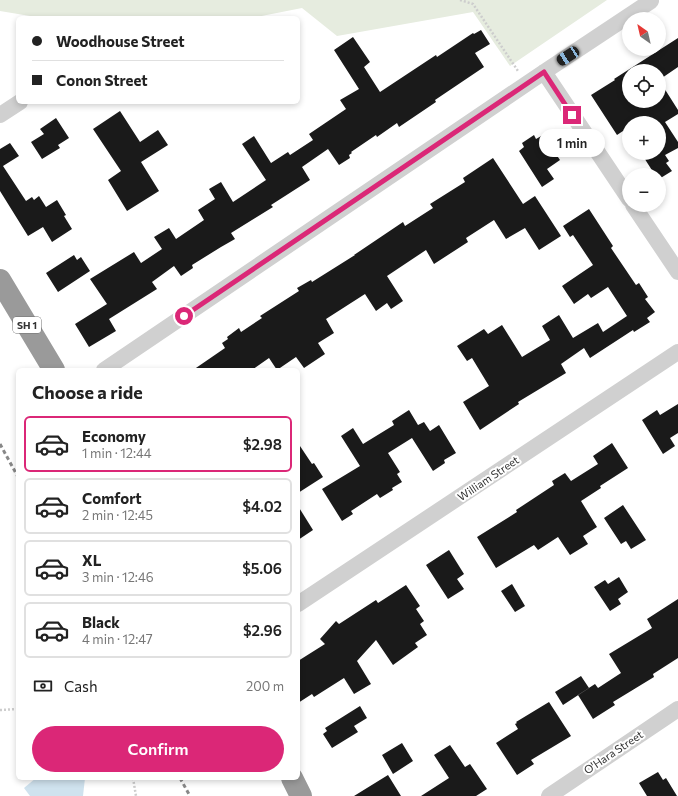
<!DOCTYPE html>
<meta charset="utf-8">
<style>
:root{--surface:#fff;--page:#f2f2f2;--text:#222;--muted:#767676;--line:#e0e0e0;--accent:#db2777}
body{margin:0;font-family:Commissioner,sans-serif;background:var(--page);color:var(--text);height:100vh;display:flex;flex-direction:column;font-size:15px;white-space:nowrap}
*{box-sizing:border-box;margin:0}
p{font-size:13px;color:var(--muted)}
.icon{flex:none;width:22px;height:22px;fill:none;stroke:currentColor;stroke-width:2;stroke-linecap:round;stroke-linejoin:round}
.map{position:relative;flex:1;overflow:hidden}
.drawer{position:absolute;left:16px;top:368px;width:284px;height:412px;display:flex;flex-direction:column;background:var(--surface);border-radius:6px;box-shadow:0 2px 6px #0003}
.drawer>*{flex:none}
.top-card{position:absolute;left:16px;top:16px;width:284px;height:88px;border-radius:6px;box-shadow:0 2px 6px #0003;display:grid;align-content:center;height:88px;padding:0 16px;background:var(--surface)}
.needle{width:26px;rotate:326deg}
.fabs{position:absolute;left:622px;top:12px;display:grid;gap:8px}
.fabs a{display:grid;place-items:center;width:44px;height:44px;border-radius:50%;background:var(--surface);box-shadow:0 2px 6px #0003;font-size:20px}
.end{position:absolute;width:18px;height:18px;margin:-9px;border:5px solid #db2777;background:#fff;box-shadow:0 0 0 2px #fff}
.from{border-radius:50%}
.bubble{position:absolute;height:28px;border-radius:14px;background:var(--surface);box-shadow:0 2px 6px #0003;font-size:13px;font-weight:600;line-height:28px;text-align:center}
.car{position:absolute;width:12px;height:24px;margin:-12px -6px;border-radius:5px;box-shadow:0 0 3px 1px #0007;background:linear-gradient(#222 24%,#8ab4d8 0 40%,#222 0 76%,#8ab4d8 0 86%,#222 0)}
.top-card b{display:flex;align-items:center;gap:14px;height:38px;font-size:15px}
.top-card b+b{border-top:1px solid var(--line)}
.top-card i{width:10px;height:10px;background:var(--text)}
ul{padding:0;list-style:none}
li{display:flex;align-items:center;gap:12px;height:56px;margin:0 8px 6px;padding:0 8px;border:2px solid var(--line);border-radius:6px}
li div{flex:1}
li b{display:block;font-size:15px}
li em{font-style:normal;font-weight:600}
li.active{border-color:var(--accent)}
li>.icon{width:36px;height:36px;stroke-width:1.5}
h2{padding:0 16px;font-size:18px;line-height:48px}
.pay{display:flex;align-items:center;gap:10px;height:44px;padding:0 16px;font-size:15px}
.pay p{margin-inline-start:auto}
.button{display:flex;gap:8px;margin-top:auto;padding:8px 16px}
.button a{flex:1;height:46px;border-radius:24px;background:var(--accent);color:#fff;font-size:16px;font-weight:600;line-height:46px;text-align:center}
.map>svg:first-child{display:block}
.green{fill:#e6ecdf}
.water{fill:#cfe2ee}
.building{fill:#1a1a1a;fill-rule:evenodd}
.lines{fill:none;stroke-linecap:round;stroke-linejoin:round}
.path{stroke:#cdcdcd;stroke-width:2.5;stroke-dasharray:2 2;stroke-linecap:butt}
.minor{stroke:#d0d0d0;stroke-width:16}
.highway{stroke:#9a9a9a;stroke-width:22}
.rail{stroke:#888;stroke-width:3;stroke-dasharray:4 3;stroke-linecap:butt}
.route{stroke:#db2777;stroke-width:5}
.labels{text-anchor:middle;dominant-baseline:central;stroke-width:4;stroke-linejoin:round;paint-order:stroke}
.shield{fill:#fff;stroke:#707070;stroke-width:1}
.shield-label{font-size:10px;font-weight:bold;fill:#333}
.street-label{font-size:11px;fill:#333;stroke:#fff}
</style>
<div class="map">
<svg width="678" height="796" viewBox="0 0 678 796">
<rect width="100%" height="100%" fill="#fff"/>
<path class="green" d="M0,0h607l-97,66 -37,-54 -136,24 -35,-28 -51,10h-209l-42,-7z"/>
<path class="water" d="M36,778h49l-2,18h-53l-6,-8z"/>
<path class="building" d="M481,30l9,14 -15,9 9,14 -49,33 1,2 -37,25 -2,-4 -20,14 -1,-2 -25,17 1,1 -3,2 1,3 -11,7 -11,-16 -26,18 8,13 -39,25 2,2 -42,26 4,6 -14,8 -29,18 1,3 -12,8 -7,-10 -22,16 5,7 -48,30 7,12 -27,16 -14,-23 32,-20 -17,-25 44,-27 7,11 21,-14 -8,-12 15,-9 7,11 28,-19 -6,-10 17,-11 -6,-10 12,-7 12,20 33,-22 -24,-36 12,-8 17,27 17,-11 2,3 23,-15 -4,-6 37,-25 -6,-9 19,-11 -25,-39 19,-13 17,25 -6,5 16,25 56,-37 1,2 36,-24 1,1z
M678,38v29l-19,13 19,30v4l-13,8 13,20v6l-13,7 4,6 -3,2 6,8 -13,8v-4h-4l-14,-22h18v-30h-9l-4,-7 -11,7h-6v4l-12,8 -26,-40 24,-15 -1,-1zM629,71h30v30h-30z
M120,111l20,31 18,-12 10,15 -27,17 18,29 -32,20 -19,-31 13,-9 -28,-42z
M56,118l13,20 -11,7 2,3 -18,11 -11,-17 13,-8 -4,-5z
M534,135l2,4 7,-4 17,25 -13,9 7,10 -12,8 -23,-36 5,-4 -2,-4z
M10,143l9,13 -16,10 23,35 6,-4 2,3 5,-4 7,11 11,-7 9,15 -2,1 8,13 -20,13 -9,-15 -15,9 -28,-45v-42z
M493,158l30,46 12,-8 26,40 -22,14 -14,-22 -19,11 -12,-19 -28,18 2,4 -34,22 -8,-14 -39,26 16,25 -12,8 -4,-6 -11,8 -11,-17 -39,25 8,14 -16,10 7,11 -21,14 -8,-11 -19,13 -8,-12 -17,12h-59l32,-22 -3,-5 6,-4 -1,-2 12,-9 2,4 21,-14 -2,-2 39,-25 -2,-3 14,-8 1,2 43,-27h-1l49,-33 2,4 28,-18 -3,-4 35,-22 -2,-4z
M589,209l24,37 -2,2 25,37 3,-2 9,14 -3,2 10,13 -8,6 3,4 -16,10 -1,-2 -43,28 -6,-10 -23,16 5,9 -48,29 1,2 -39,26 -17,-28 26,-16 -17,-28 -5,3 -10,-15 27,-17 4,5 14,-9 20,32 28,-17 -8,-14 17,-11 14,23 25,-15 5,9 24,-16 -19,-29 -17,11 -3,-4 -14,10 -12,-18 31,-21 -20,-30 -3,2 -7,-11z
M74,255l3,5 4,-3 9,14 -32,21 -12,-19z
M678,404v29l-8,5 5,8 -12,8 -21,-34 15,-10 3,5z
M409,410l9,15 6,-3 6,9 9,-6 17,28 -12,7 1,3 -12,8 -21,-33 -24,15 12,19 -3,2 5,8 -10,6 1,2 -13,8 -3,-4 -26,17 2,3 -11,7 -20,-32 38,-23 -19,-30 12,-8 10,16 31,-19 -2,-4z
M298,443l14,21 2,-1 9,14 -25,16z
M612,443l16,25 -28,18 1,2 -20,13 16,26 -14,9 5,8 -18,11 -12,-18 -20,13 -4,-5 -38,23 -19,-31 40,-25 -1,-2 38,-25 -2,-4 13,-8 6,8 27,-17 -5,-8z
M623,505l23,35 -15,9 -5,-8 -5,3 -17,-26z
M298,506l15,24 -15,10z
M449,550l15,24 -7,5 7,10 -16,10 -22,-34z
M619,577l9,15 -10,7 3,5 -11,7 -16,-24 11,-7 3,4z
M512,584l13,22 -10,6 -14,-21z
M406,585l14,21 -4,3 8,12 -4,3 7,11 -12,8 3,4 -25,18 -17,-25 -19,21 14,23 -17,10 -10,-16 -30,19 -2,-3 -14,9v-42l27,-17 -5,-5 16,-18 3,3 37,-24 2,3z
M678,599v59l-25,16 1,3 -41,25 2,3 -22,14 -15,-24 17,-11 3,4 23,-15 -12,-19 43,-26 -5,-9z
M581,676l8,12 -26,17 -8,-13z
M549,702l22,34 -40,24 3,4 -17,11 -21,-32 22,-14 -3,-5 2,-1 -1,-1z
M360,706l7,12 -13,8 4,6 -26,16 -9,-14 4,-3 -2,-3z
M402,743l11,18 -20,13 -11,-19z
M450,745l15,22 5,-3 17,25 -11,7h-55l28,-18 -15,-23z
M658,772l5,8 3,-2 11,18h-30l-8,-13z
M388,775l13,21h-47z"/>
<g class="lines">
<path class="path" d="M460,0l13,4 45,67
M0,710l18,-1
M133,778l3,18"/>
<path class="minor" d="M544,72l85,127
M0,115l20,-13
M633,205l45,67
M104,370l440,-298 107,-71
M298,604l380,-252
M549,796l129,-87"/>
<path class="highway" d="M0,280l54,90
M292,778l9,18"/>
<path class="rail" d="M0,444l18,33
M180,778l10,18"/>
</g>
<g class="lines">
<path class="route" d="M184,316l360,-244 28,43"/>
</g>
<g class="labels">
<rect class="shield" x="13" y="317" width="28" height="16" rx="3"/>
<g class="shield-label">
<text x="27" y="325">SH 1</text>
</g>
<g class="street-label">
<text transform="translate(488 478) rotate(-34)">William Street</text>
<text transform="translate(613 752) rotate(-34)">O'Hara Street</text>
</g>
</g>
</svg>
<div class="fabs">
<a><svg class="needle" viewBox="-14 -14 28 28"><path d="M0-13l5 13h-10z" fill="#e53935"/><path d="M0 13l5-13h-10z" fill="#767676"/></svg></a>
<a><svg class="icon" aria-label="locate" viewBox="0 0 24 24"><circle cx="12" cy="12" r="6"/><path d="M12 2v4M12 18v4M2 12h4M18 12h4"/></svg></a>
<a>+</a>
<a>−</a>
</div>
<i class="end from" style="left:184px;top:316px"></i>
<i class="end" style="left:572px;top:115px"></i>
<div class="bubble" style="left:539px;top:129px;width:66px">1 min</div>
<i class="car" style="left:568px;top:56px;rotate:237deg"></i>
<div class="top-card">
<b><i class="from"></i>Woodhouse Street</b>
<b><i></i>Conon Street</b>
</div>
<section class="drawer">
<h2>Choose a ride</h2>
<ul>
<li class="active"><svg class="icon" aria-label="car" viewBox="0 0 24 24"><path d="M5 17H2v-5l4-1 3-4h7l3 4 3 1v5h-3M9 17h6M6 11h13"/><circle cx="7" cy="17" r="2"/><circle cx="17" cy="17" r="2"/></svg><div><b>Economy</b><p>1 min · 12:44</p></div><em>$2.98</em></li>
<li><svg class="icon" aria-label="car" viewBox="0 0 24 24"><path d="M5 17H2v-5l4-1 3-4h7l3 4 3 1v5h-3M9 17h6M6 11h13"/><circle cx="7" cy="17" r="2"/><circle cx="17" cy="17" r="2"/></svg><div><b>Comfort</b><p>2 min · 12:45</p></div><em>$4.02</em></li>
<li><svg class="icon" aria-label="car" viewBox="0 0 24 24"><path d="M5 17H2v-5l4-1 3-4h7l3 4 3 1v5h-3M9 17h6M6 11h13"/><circle cx="7" cy="17" r="2"/><circle cx="17" cy="17" r="2"/></svg><div><b>XL</b><p>3 min · 12:46</p></div><em>$5.06</em></li>
<li><svg class="icon" aria-label="car" viewBox="0 0 24 24"><path d="M5 17H2v-5l4-1 3-4h7l3 4 3 1v5h-3M9 17h6M6 11h13"/><circle cx="7" cy="17" r="2"/><circle cx="17" cy="17" r="2"/></svg><div><b>Black</b><p>4 min · 12:47</p></div><em>$2.96</em></li>
</ul>
<div class="pay"><svg class="icon" aria-label="cash" viewBox="0 0 24 24"><path d="M3 7h18v10H3z"/><circle cx="12" cy="12" r="2"/></svg>Cash<p>200 m</p></div>
<div class="button"><a>Confirm</a></div>
</section>
</div>
